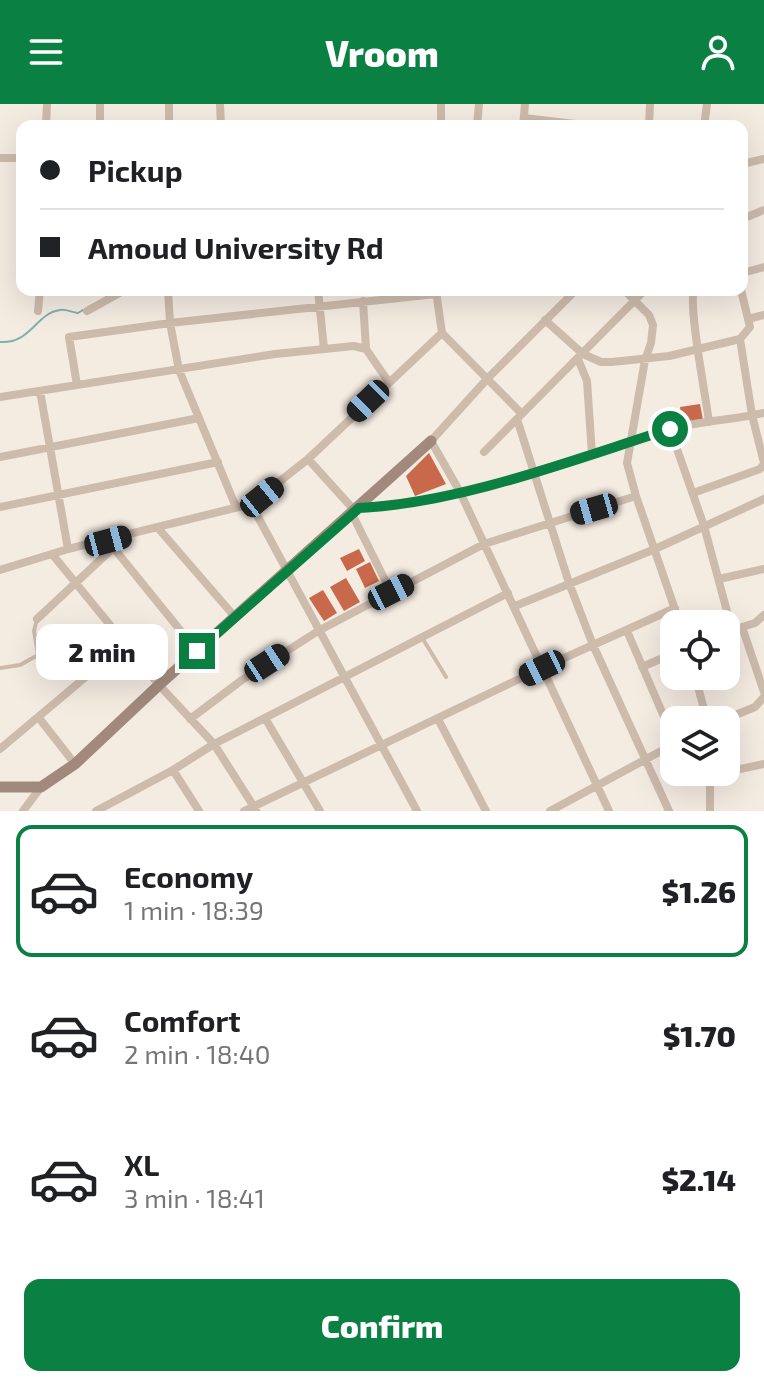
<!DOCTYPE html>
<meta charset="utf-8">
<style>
:root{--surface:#fff;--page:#f2f2f2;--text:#202124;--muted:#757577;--line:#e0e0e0;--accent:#0b8043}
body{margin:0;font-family:"Exo 2",sans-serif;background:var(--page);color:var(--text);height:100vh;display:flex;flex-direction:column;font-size:30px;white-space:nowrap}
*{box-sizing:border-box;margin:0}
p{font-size:26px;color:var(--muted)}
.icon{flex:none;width:44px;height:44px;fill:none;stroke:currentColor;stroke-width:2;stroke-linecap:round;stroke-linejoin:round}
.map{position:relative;height:707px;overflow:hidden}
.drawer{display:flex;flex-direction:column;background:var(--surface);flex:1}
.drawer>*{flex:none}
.banner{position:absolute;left:16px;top:16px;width:732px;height:176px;border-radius:16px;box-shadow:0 8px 32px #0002;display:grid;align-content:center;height:176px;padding:0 24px;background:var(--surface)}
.buttons{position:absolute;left:660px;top:506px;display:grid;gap:16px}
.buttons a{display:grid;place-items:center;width:80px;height:80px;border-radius:16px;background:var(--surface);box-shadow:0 8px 32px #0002;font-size:40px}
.end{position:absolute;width:36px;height:36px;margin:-18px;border:10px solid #0b8043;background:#fff;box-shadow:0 0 0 4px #fff}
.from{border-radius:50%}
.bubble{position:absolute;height:56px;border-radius:16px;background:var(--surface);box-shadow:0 8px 32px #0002;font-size:26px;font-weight:800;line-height:56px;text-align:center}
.car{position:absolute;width:24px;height:48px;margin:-24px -12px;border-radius:10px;box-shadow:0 0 6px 2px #0007;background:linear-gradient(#222 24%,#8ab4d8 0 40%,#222 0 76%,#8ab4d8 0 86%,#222 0)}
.banner b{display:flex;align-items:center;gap:28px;height:76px;font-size:30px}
.banner b+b{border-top:2px solid var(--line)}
.banner i{width:20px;height:20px;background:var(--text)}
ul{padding:14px 0 0;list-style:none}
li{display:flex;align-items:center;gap:24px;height:132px;margin:0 16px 12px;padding:0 8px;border:4px solid transparent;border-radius:16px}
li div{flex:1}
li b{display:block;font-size:30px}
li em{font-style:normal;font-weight:800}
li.active{border-color:var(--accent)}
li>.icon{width:72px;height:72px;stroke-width:1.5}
.cta{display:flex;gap:16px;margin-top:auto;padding:16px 24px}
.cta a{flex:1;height:92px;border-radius:16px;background:var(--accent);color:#fff;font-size:32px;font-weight:800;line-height:92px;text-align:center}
header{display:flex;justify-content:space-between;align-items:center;height:104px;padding:0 24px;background:var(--accent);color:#fff;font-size:36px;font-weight:800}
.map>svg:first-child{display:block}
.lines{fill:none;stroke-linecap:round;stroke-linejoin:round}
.stream{stroke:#7fb0b2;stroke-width:2}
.building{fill:#c8694b}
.lane{stroke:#cdbbac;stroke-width:4}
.street{stroke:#cdbbac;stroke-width:8}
.secondary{stroke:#a18a7d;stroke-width:11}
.route{stroke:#0b8043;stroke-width:10}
</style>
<header><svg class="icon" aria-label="menu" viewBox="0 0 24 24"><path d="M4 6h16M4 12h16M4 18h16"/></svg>Vroom<svg class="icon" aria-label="person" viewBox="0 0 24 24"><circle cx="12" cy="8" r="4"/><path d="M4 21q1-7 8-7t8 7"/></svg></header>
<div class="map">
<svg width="764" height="707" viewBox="0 0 764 707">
<rect width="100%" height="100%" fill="#f4ebe1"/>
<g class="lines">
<path class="stream" d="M106,192l9,-6
M0,238c31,2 36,-29 60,-32 6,-1 11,2 18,3l5,-3"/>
</g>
<path class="building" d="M700,300l3,16 -21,3 -2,-16z
M429,349l17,31 -31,12 -9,-20z
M359,445l6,12 -18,10 -7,-13z
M370,458l9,19 -14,7 -9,-19z
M346,474l14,24 -16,9 -14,-24z
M323,486l14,23 -13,8 -15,-23z"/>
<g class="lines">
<path class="lane" d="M423,535l23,38
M0,564l20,-3 18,-10 -4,-24 3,-12"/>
<path class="street" d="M169,0v22
M220,0l1,22
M524,14l68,8
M46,22l1,-22
M100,22v-22
M441,22v-22
M477,22l2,-22
M523,22l2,-22
M649,22l1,-22
M704,22l3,-22
M0,54h22
M742,60l22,-5
M742,115l22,-9
M742,169l22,-6
M168,186l2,33 9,47 57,137
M318,186l6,59
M576,186l-88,88 -57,63 29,51 149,319
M624,186l25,25 4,10 -2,18 -6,17 -18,103 9,33 44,128
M694,186c-6,15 12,108 15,132
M436,187l6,42 80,81
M363,197l3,48 22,32
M38,207l2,-21
M87,207l38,-21
M748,215l16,-4
M545,216l38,34 18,8h11l57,-6 71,-17 10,-12 -9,-37
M740,235l12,76 12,48
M578,255l9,22 5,74
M77,281l-8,-48 101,-14 266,-29
M40,287l28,158
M0,293l275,-43 79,-8 12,3
M517,315l52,164 24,62 76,166
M670,325l34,97 28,104
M484,348l161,-162
M0,353l199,-39
M308,355l47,52
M693,389l67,-24 4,-5
M251,400l166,307
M0,403l218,-45
M359,404c105,-5 208,-49 308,-78 32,-9 65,-10 97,-17
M352,410l39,78
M158,424l77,89
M108,437l89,110
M52,450l107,131 55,59 42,66
M0,466l68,-21 183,-45 57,-45 134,-126
M719,475l45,-10
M515,502l140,-57 109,-50
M37,515l76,-71
M742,523l13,-4 9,-8
M627,527l47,109
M726,528l16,-5 22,65
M642,563l32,-14
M695,572l12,44
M39,614l36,46
M265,614l55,93
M190,615l52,-39 76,-49 166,-87 152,-48
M438,615l48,92
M723,616l32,-13 9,-10
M0,645l125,-105
M173,666l26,41
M710,668v39
M726,668l38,-8
M23,707l18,-24
M96,707l77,-41 41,-26 294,-151
M244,707l298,-143 133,-60
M550,707l124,-67"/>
<path class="secondary" d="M0,683h41l34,-23 84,-79 272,-244"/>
</g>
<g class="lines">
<path class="route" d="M197,547l162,-143c102,-5 213,-48 311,-79"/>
</g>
</svg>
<div class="buttons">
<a><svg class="icon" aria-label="locate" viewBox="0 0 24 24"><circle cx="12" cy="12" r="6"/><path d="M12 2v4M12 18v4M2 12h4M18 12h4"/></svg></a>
<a><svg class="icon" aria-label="layers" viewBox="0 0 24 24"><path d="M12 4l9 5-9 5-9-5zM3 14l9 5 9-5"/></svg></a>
</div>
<i class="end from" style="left:670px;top:325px"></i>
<i class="end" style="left:197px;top:547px"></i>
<div class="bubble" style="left:36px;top:520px;width:132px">2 min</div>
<i class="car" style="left:368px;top:297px;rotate:226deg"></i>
<i class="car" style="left:262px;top:393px;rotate:51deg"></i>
<i class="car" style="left:594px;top:405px;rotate:254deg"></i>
<i class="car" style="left:108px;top:437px;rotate:75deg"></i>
<i class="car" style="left:391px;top:488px;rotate:63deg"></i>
<i class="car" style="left:267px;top:559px;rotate:57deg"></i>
<i class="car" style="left:542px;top:564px;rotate:244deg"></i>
<div class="banner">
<b><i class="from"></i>Pickup</b>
<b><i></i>Amoud University Rd</b>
</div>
</div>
<section class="drawer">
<ul>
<li class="active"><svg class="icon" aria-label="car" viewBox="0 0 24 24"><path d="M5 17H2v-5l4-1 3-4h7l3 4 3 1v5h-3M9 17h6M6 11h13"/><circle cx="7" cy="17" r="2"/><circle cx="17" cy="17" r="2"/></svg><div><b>Economy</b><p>1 min · 18:39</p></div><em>$1.26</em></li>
<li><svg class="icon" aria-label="car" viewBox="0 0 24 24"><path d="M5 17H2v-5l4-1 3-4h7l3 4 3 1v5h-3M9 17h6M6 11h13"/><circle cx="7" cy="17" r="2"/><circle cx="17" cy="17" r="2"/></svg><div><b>Comfort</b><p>2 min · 18:40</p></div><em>$1.70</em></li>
<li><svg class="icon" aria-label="car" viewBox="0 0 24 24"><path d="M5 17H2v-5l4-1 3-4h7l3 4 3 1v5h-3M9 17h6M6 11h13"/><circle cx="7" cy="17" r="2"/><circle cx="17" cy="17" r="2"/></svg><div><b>XL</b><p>3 min · 18:41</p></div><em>$2.14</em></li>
</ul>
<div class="cta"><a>Confirm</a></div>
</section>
